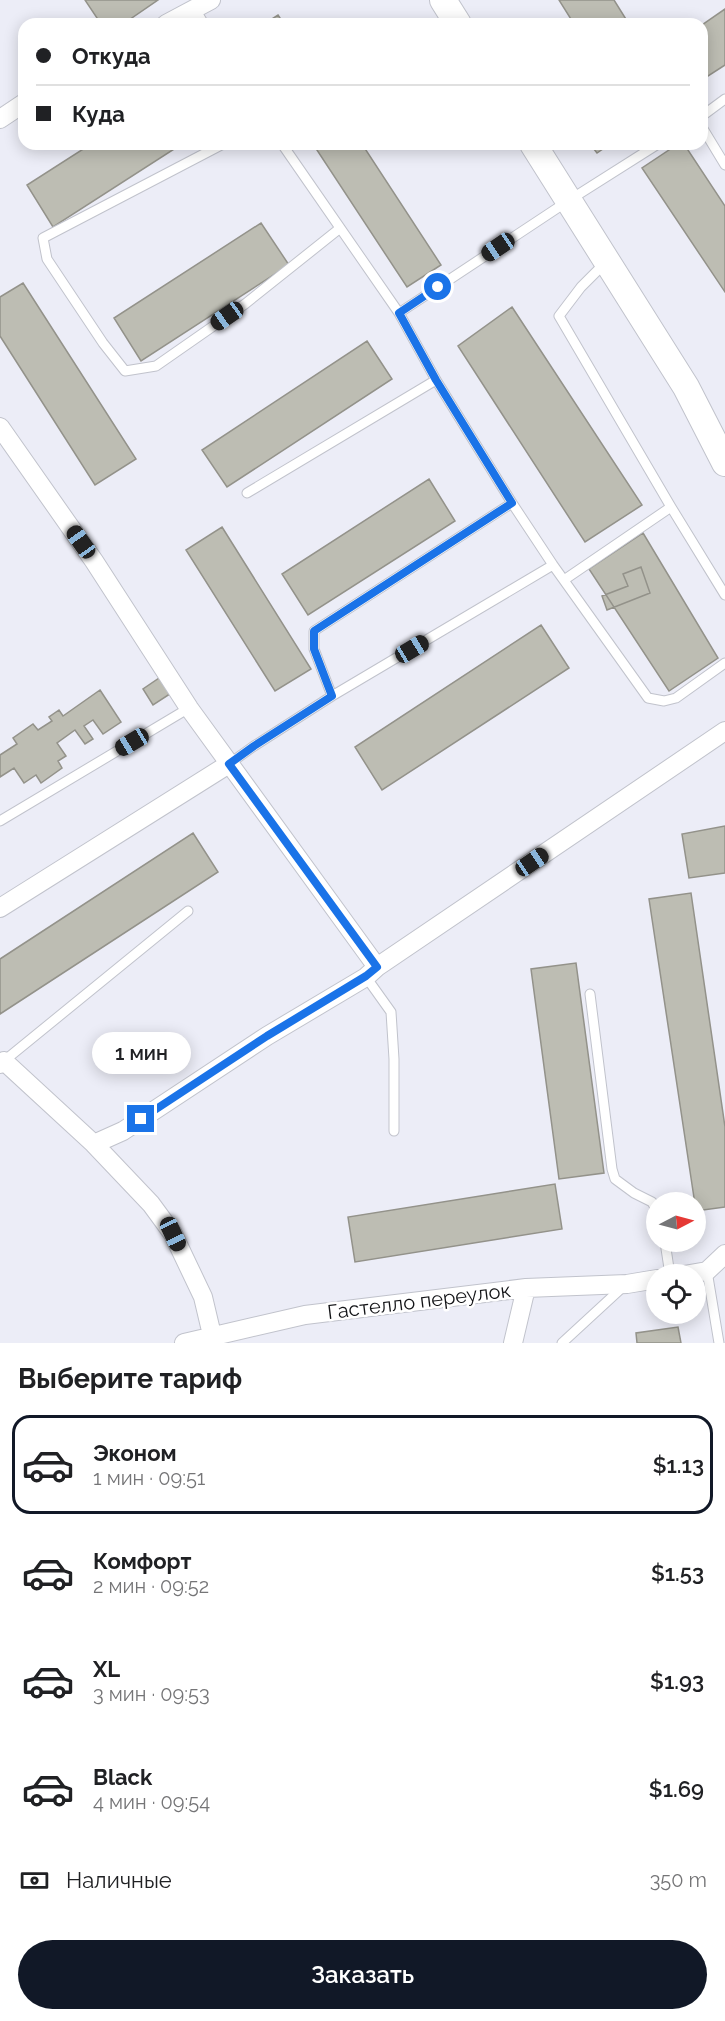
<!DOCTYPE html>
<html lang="ru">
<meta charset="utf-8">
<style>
:root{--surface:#fff;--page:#f2f2f2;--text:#202124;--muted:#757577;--line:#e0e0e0;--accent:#111827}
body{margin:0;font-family:Raleway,sans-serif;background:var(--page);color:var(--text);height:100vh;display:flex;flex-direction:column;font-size:22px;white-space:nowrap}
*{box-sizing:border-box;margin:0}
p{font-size:20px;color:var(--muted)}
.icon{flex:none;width:33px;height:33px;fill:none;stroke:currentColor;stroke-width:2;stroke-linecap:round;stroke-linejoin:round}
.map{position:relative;height:1343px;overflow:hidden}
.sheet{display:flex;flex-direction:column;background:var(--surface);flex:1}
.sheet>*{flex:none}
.top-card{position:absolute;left:18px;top:18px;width:690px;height:132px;border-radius:18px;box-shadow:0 3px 15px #0003;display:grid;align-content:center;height:132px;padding:0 18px;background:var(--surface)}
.needle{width:39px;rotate:84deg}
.fabs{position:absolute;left:646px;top:1192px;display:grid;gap:12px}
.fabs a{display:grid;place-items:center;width:60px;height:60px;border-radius:50%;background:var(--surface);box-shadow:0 3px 15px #0003;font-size:30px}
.end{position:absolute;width:27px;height:27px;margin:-14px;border:8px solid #1a73e8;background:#fff;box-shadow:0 0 0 3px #fff}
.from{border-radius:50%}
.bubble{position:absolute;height:42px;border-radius:21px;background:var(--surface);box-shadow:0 3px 15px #0003;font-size:20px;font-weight:600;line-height:42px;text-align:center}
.car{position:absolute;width:18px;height:36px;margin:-18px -9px;border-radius:8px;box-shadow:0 0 4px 2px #0007;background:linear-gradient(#222 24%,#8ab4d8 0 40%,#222 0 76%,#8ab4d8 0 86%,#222 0)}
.top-card b{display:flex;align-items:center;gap:21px;height:57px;font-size:22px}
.top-card b+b{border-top:2px solid var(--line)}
.top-card i{width:15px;height:15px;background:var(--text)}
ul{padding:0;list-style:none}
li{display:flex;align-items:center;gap:18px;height:99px;margin:0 12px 9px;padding:0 6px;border:3px solid transparent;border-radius:18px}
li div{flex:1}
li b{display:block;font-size:22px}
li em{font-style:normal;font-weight:600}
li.active{border-color:var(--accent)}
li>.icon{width:54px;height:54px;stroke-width:1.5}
h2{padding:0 18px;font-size:27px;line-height:72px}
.pay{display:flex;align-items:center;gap:15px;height:66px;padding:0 18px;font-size:22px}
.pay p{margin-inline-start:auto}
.action{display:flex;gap:12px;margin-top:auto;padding:12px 18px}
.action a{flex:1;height:69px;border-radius:36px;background:var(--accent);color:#fff;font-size:24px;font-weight:600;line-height:69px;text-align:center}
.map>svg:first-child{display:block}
.building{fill:#bdbdb3;stroke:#93928a;stroke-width:1.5}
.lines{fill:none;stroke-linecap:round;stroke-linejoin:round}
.lane-casing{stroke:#c1c3cc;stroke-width:11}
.street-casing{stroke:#c1c3cc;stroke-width:20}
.secondary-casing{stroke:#c1c3cc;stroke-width:28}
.lane{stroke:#fff;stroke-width:9}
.street{stroke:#fff;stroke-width:18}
.secondary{stroke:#fff;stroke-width:26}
.route{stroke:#1a73e8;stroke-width:8}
.labels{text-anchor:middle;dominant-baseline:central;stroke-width:5;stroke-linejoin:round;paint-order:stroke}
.street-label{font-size:20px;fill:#111215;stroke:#fff}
</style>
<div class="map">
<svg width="725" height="1343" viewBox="0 0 725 1343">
<rect width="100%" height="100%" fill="#ecedf7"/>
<path class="building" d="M85,0h73l-35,24h-22z
M559,0h55l15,24h-55z
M725,9v56l-20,13 -3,-5v-48z
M278,15l6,9h-20z
M91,144h91l-129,83 -26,-42z
M313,144h49l79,121 -34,22z
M590,144h20l-13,9z
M678,144h6l41,62v86l-83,-124z
M261,223l28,42 -148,96 -27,-43z
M23,283l113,176 -41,26 -95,-149v-39z
M512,307l130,198 -57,37 -127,-196z
M367,341l25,38 -165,108 -25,-37z
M429,479l26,42 -147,94 -26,-41z
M222,527l89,142 -36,22 -89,-141z
M643,533l75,125 -49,33 -80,-122z
M641,567l9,26 -43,17 -5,-14 26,-10 -5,-12z
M541,625l28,43 -187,122 -27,-43z
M165,674l11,16 -23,15 -10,-16z
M100,690l21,32 -18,12 -10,-14 -9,6 9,13 -8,5 -10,-14 -18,13 9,13 -8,5 4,7 -21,15 -5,-8 -12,8 -10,-15 -14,9v-22l17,-11 -4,-6 20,-14 5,6 14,-9 -3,-4 10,-7 4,6z
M725,826v47l-36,5 -7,-44z
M193,833l25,39 -218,142v-55z
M691,893l34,234v80l-29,4 -47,-312z
M576,963l28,210 -45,6 -28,-210z
M555,1184l7,45 -207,33 -7,-45z
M678,1327l3,16h-44l-1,-10z"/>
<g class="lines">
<g class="lane-casing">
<path id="lane" d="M195,9l9,15
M702,116l23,-17
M702,127l23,38
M223,144l-180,94 4,21 56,84 22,28 31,-5 89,-62 94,-75
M282,144l117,169 37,67 76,123 41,62 95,133 16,3 12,-3 49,-35
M605,263l-24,24 -22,29 112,191 54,88
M399,313l169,-112 90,-57
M247,493l189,-113
M564,580l107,-73
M332,696l-18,-47v-18l198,-128
M229,764l25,-18 78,-50 221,-131
M0,821l189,-113
M366,977l25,35 3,47v72
M590,994l22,175 3,10 19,14 18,9 5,9
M4,1061l184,-150
M665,1242l5,33
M707,1271l12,72
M562,1343l63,-58"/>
</g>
<g class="street-casing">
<path id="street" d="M166,24l45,-24
M0,119l24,-16
M0,427l94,134 95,147 188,259 -11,10 -99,59 -144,95 -29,13 57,60 22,30 30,63 9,38
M0,908l229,-144
M377,967l348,-236
M0,1064l4,-3 90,83
M684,1275l23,-4 18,-17
M184,1343l121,-28 221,-27 101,-4 30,-5
M513,1343l13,-55"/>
</g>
<g class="secondary-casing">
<path id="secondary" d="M443,0l15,24
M533,144l153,243 39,76"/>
</g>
<use href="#lane" class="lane"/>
<use href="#street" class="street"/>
<use href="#secondary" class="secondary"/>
</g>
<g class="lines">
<path class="route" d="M141,1119l126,-83 99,-60 11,-9 -148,-203 25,-18 78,-50 -18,-47v-18l198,-128 -76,-123 -37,-67 39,-26"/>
</g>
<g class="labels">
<g class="street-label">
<text transform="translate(419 1301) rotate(-7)">Гастелло переулок</text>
</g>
</g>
</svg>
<div class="fabs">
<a><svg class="needle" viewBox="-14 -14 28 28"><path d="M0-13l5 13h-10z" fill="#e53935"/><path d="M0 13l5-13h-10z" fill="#757577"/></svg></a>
<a><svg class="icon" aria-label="locate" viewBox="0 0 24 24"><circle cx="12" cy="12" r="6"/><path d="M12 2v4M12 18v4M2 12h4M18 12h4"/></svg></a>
</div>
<i class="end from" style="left:438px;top:287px"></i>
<i class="end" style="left:141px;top:1119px"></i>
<div class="bubble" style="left:92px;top:1032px;width:99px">1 мин</div>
<i class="car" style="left:498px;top:247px;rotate:236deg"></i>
<i class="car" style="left:227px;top:316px;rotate:235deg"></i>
<i class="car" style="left:81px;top:542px;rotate:325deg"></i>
<i class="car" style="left:412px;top:649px;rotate:59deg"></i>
<i class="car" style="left:132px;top:742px;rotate:239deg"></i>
<i class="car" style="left:532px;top:862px;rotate:56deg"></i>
<i class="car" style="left:173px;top:1234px;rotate:155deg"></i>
<div class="top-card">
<b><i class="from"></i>Откуда</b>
<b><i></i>Куда</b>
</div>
</div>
<section class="sheet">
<h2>Выберите тариф</h2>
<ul>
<li class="active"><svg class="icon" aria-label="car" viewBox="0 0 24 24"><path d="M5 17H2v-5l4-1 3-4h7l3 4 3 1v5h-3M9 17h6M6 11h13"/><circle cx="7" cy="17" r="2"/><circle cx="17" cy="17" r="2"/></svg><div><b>Эконом</b><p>1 мин · 09:51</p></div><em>$1.13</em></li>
<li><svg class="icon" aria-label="car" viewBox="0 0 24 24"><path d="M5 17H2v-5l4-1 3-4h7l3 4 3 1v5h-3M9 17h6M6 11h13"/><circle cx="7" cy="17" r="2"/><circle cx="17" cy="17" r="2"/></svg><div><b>Комфорт</b><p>2 мин · 09:52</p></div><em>$1.53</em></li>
<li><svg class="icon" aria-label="car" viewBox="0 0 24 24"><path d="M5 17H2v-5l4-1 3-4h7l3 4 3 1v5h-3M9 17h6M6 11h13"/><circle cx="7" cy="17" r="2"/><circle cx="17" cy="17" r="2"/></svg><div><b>XL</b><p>3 мин · 09:53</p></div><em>$1.93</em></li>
<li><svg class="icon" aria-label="car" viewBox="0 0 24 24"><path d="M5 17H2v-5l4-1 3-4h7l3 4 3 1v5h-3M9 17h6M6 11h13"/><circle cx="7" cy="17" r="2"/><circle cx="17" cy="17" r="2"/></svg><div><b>Black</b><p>4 мин · 09:54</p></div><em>$1.69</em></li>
</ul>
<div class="pay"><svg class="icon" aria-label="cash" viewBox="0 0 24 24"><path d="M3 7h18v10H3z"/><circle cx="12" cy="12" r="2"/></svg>Наличные<p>350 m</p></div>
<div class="action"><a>Заказать</a></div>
</section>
